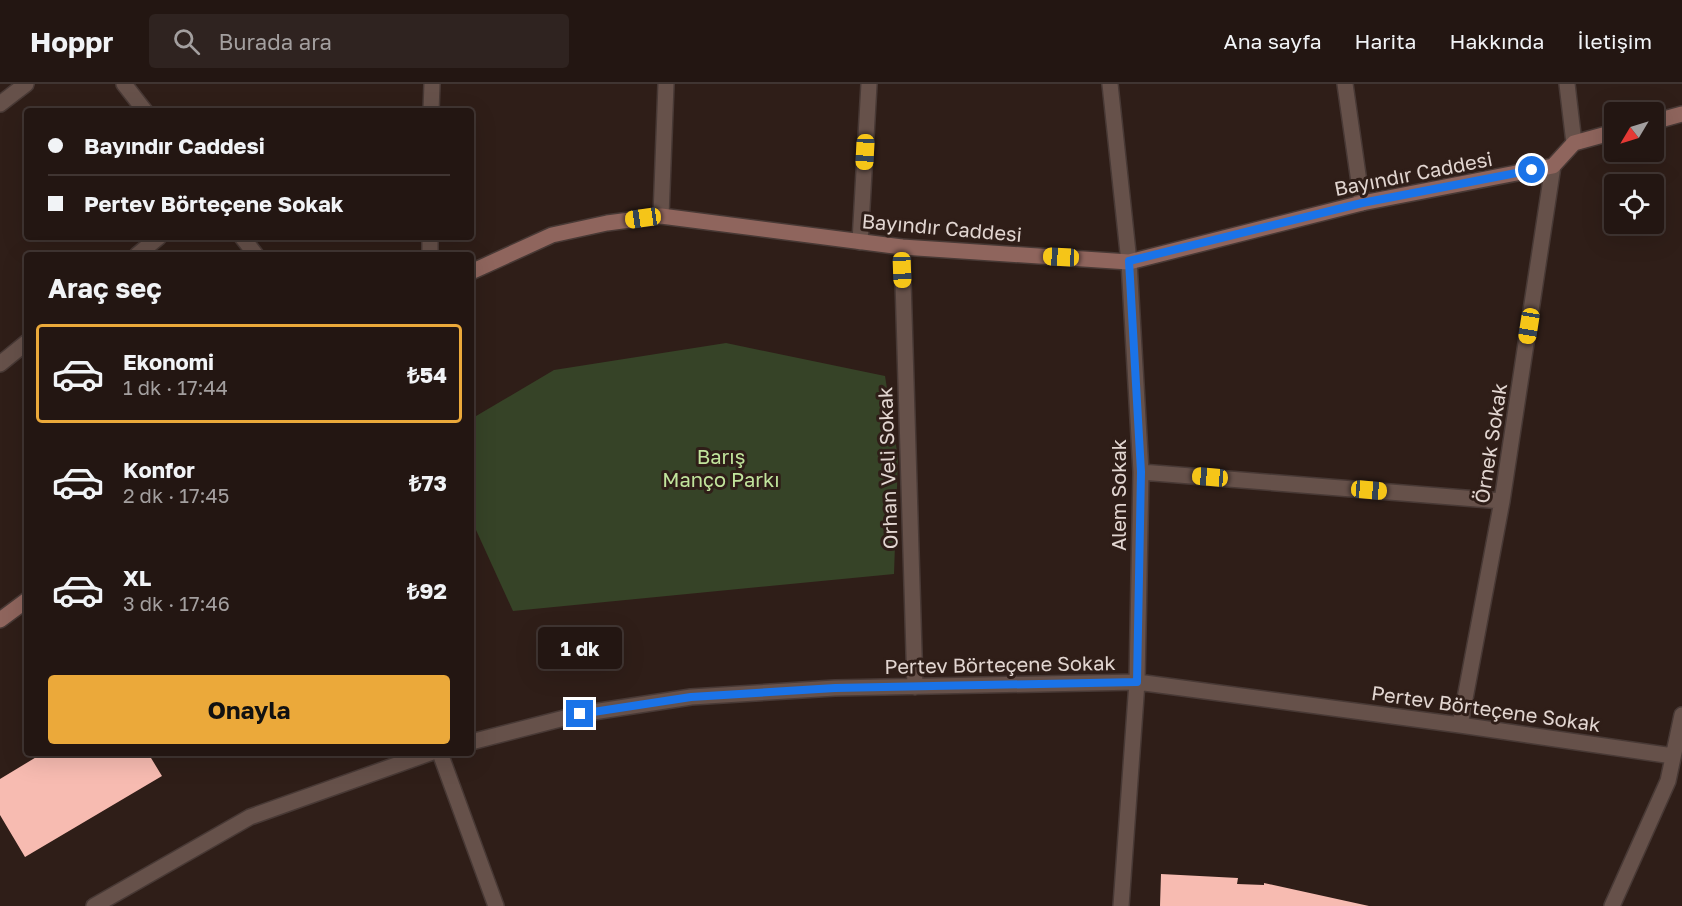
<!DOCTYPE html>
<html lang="tr">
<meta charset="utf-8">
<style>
:root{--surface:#231612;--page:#2f2320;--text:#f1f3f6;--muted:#a39f9f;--line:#403532;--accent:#eba93a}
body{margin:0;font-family:"Golos Text",sans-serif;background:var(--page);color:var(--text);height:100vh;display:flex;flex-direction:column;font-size:22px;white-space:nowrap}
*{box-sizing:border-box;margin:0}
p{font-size:20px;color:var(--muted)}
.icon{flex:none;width:33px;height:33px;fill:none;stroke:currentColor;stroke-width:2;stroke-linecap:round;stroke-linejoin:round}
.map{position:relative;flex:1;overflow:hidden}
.details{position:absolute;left:24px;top:168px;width:450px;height:504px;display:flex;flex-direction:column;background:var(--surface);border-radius:6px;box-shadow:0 6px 24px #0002,0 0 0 2px var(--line)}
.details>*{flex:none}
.hud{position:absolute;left:24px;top:24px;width:450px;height:132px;border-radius:6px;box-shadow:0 6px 24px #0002,0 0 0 2px var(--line);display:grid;align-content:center;height:132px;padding:0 24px;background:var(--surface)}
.needle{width:39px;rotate:232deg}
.controls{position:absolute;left:1604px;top:18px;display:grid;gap:12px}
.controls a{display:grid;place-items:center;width:60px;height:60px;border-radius:6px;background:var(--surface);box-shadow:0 6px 24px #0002,0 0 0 2px var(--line);font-size:30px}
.end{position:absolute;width:27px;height:27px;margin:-14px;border:8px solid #1a73e8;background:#fff;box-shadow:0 0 0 3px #fff}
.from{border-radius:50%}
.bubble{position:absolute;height:42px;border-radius:6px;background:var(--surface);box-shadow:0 6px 24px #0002,0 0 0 2px var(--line);font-size:20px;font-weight:700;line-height:42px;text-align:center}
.car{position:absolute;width:18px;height:36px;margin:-18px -9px;border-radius:8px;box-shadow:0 0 4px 2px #0007;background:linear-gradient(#f5c518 24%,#345 0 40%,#f5c518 0 76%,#345 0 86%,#f5c518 0)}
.hud b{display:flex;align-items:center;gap:21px;height:57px;font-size:22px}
.hud b+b{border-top:2px solid var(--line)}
.hud i{width:15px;height:15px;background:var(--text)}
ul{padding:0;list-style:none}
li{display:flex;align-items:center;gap:18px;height:99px;margin:0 12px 9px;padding:0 12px;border:3px solid transparent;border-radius:6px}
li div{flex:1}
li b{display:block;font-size:22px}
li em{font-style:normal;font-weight:700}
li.active{border-color:var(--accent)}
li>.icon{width:54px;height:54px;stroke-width:1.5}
h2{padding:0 24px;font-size:27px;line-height:72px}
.action{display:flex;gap:12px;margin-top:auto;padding:12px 24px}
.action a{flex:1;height:69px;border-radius:6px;background:var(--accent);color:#111;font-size:24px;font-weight:700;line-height:69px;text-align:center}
header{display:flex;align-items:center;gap:36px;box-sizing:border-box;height:84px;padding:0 30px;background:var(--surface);border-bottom:2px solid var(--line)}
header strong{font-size:28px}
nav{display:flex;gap:33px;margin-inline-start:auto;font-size:21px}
.search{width:420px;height:54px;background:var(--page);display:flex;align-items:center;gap:15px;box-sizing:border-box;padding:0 21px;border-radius:6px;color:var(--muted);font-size:22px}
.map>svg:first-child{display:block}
.green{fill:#364327}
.building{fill:#f7bbb1}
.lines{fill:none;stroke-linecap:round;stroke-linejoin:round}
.street-casing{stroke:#483935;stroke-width:18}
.secondary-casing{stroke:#483935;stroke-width:18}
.street{stroke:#66514a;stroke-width:15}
.secondary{stroke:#8f655d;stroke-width:15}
.route{stroke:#1a73e8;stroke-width:8}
.labels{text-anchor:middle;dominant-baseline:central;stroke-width:6;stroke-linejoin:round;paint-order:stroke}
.street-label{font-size:20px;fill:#e2d6d1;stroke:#2f1e18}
.park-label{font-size:20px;fill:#c1e49c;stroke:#2f1e18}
</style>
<header>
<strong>Hoppr</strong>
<div class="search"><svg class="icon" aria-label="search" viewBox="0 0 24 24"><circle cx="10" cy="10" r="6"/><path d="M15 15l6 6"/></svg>Burada ara</div>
<nav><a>Ana sayfa</a><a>Harita</a><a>Hakkında</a><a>İletişim</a></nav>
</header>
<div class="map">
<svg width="1682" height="822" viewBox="0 0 1682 822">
<rect width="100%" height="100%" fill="#2f1e18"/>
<path class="green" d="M726,259l159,33 13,82 -4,116 -381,37 -42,-92v-100l83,-49z"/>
<path class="building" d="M43,669h105l14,23 -137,81 -25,-42v-36z
M1161,790l77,4 -1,6 27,1v-2l105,23h-209z"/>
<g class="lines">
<g class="street-casing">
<path id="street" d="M124,0l21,27
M1110,0l19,178 12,210 -4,210 -16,224
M1345,0l17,119
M1567,0l7,59
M0,20l26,-20
M431,27l1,-27
M661,132l5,-132
M242,153l14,18
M860,158l9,-158
M902,163l13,440
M137,171l22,-18
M430,171v-18
M0,280l27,-22
M1141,388l361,29
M1460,641l42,-224 51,-335
M471,658l109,-28 111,-17 144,-9 302,-6 323,43 213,31
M440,669l56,153
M94,822l156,-89 180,-64
M1612,822l56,-125 14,-66"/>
</g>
<g class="secondary-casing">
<path id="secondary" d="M1653,38l29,-8
M471,188l81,-37 55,-12 54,-7 241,31 227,15 233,-59 191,-37 21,-23 40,-11
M0,536l27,-20"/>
</g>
<use href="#street" class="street"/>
<use href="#secondary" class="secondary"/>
</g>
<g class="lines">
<path class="route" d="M580,630l111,-17 144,-9 302,-6 4,-210 -12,-211 233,-58 170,-33"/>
</g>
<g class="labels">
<g class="street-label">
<text transform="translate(1413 89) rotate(-11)">Bayındır Caddesi</text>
<text transform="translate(942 143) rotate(5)">Bayındır Caddesi</text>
<text transform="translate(1490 359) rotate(-81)">Örnek Sokak</text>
<text transform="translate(887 384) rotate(-92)">Orhan Veli Sokak</text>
<text transform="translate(1118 411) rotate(-90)">Alem Sokak</text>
<text transform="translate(1000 580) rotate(-1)">Pertev Börteçene Sokak</text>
<text transform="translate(1486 624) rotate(8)">Pertev Börteçene Sokak</text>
</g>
<g class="park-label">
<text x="721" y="372">Barış<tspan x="721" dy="23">Manço Parkı</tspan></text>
</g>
</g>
</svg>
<div class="controls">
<a><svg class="needle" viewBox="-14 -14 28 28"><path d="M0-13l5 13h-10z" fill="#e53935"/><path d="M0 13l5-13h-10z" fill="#a39f9f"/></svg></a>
<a><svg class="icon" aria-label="locate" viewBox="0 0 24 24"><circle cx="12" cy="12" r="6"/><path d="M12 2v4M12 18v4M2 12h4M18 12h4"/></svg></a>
</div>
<i class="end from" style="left:1532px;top:86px"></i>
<i class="end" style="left:580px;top:630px"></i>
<div class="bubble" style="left:538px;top:543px;width:84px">1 dk</div>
<i class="car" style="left:865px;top:68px;rotate:183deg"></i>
<i class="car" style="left:643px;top:134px;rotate:262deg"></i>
<i class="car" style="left:1061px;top:173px;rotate:273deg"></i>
<i class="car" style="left:902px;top:186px;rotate:178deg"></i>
<i class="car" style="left:1529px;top:242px;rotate:189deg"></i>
<i class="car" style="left:1210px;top:393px;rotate:275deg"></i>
<i class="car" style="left:1369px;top:406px;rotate:95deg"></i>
<div class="hud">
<b><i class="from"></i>Bayındır Caddesi</b>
<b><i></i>Pertev Börteçene Sokak</b>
</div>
<section class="details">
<h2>Araç seç</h2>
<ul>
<li class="active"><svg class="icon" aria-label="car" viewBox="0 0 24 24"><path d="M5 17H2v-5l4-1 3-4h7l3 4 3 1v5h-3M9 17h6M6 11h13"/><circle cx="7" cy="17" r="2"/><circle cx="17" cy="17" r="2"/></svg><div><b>Ekonomi</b><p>1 dk · 17:44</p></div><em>₺54</em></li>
<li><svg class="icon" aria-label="car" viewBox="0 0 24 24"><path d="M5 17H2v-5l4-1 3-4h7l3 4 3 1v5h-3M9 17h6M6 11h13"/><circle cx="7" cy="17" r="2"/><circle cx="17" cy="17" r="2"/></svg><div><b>Konfor</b><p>2 dk · 17:45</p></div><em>₺73</em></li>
<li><svg class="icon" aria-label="car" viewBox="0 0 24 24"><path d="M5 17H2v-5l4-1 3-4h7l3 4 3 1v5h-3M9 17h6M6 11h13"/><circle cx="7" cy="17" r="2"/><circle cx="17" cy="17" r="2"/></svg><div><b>XL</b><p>3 dk · 17:46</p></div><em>₺92</em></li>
</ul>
<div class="action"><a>Onayla</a></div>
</section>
</div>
